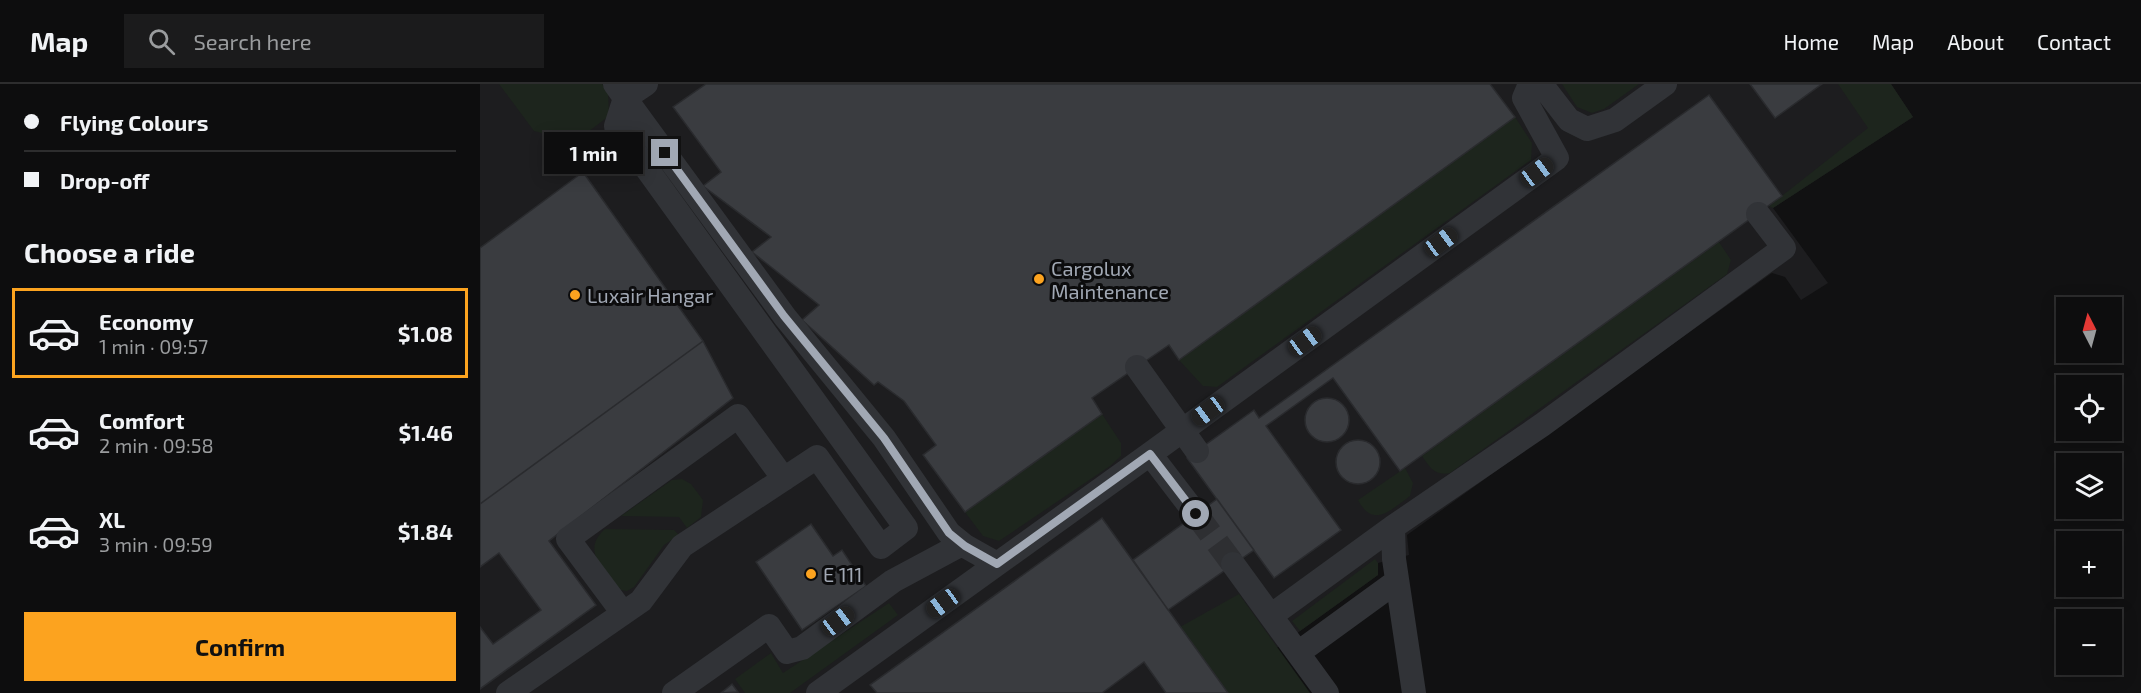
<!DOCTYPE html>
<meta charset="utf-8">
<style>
:root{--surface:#0d0d0e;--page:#1b1b1c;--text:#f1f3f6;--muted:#9a9c9e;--line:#2d2d2e;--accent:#fca31f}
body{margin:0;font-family:"Exo 2",sans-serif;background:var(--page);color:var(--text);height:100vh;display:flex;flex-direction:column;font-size:22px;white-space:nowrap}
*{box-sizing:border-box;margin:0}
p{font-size:20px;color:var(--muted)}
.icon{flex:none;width:33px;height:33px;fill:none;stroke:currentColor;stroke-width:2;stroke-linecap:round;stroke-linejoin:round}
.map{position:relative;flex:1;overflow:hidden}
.side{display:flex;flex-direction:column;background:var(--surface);width:480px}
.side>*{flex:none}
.guide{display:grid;align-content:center;height:132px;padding:0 24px;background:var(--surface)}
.needle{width:39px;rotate:354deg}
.fabs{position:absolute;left:1576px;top:213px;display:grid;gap:12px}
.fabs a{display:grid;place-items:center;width:66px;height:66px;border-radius:0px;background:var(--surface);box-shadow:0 3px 15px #0003,0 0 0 2px var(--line);font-size:30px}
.end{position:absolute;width:27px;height:27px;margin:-14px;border:8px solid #a1a8b4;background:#111;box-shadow:0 0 0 3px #111}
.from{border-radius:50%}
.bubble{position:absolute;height:42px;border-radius:0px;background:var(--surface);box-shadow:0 3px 15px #0003,0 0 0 2px var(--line);font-size:20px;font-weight:700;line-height:42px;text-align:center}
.car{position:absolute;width:18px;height:36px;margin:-18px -9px;border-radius:8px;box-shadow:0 0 4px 2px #0007;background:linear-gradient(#222 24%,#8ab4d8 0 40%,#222 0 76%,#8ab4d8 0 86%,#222 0)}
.guide b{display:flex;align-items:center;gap:21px;height:57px;font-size:22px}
.guide b+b{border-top:2px solid var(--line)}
.guide i{width:15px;height:15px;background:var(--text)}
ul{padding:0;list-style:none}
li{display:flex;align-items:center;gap:18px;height:90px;margin:0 12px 9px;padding:0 12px;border:3px solid transparent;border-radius:0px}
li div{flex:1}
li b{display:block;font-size:22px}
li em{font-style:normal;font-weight:700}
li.current{border-color:var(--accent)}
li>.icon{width:54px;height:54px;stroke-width:1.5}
h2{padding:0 24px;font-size:27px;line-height:72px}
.primary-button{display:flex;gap:12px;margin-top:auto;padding:12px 24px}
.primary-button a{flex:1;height:69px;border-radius:0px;background:var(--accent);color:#111;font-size:24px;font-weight:700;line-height:69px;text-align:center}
header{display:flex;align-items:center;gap:36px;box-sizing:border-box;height:84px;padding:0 30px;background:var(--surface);border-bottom:2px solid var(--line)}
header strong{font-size:28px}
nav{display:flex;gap:33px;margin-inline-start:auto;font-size:21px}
.search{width:420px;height:54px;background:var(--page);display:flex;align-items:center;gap:15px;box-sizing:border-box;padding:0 21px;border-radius:0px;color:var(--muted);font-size:22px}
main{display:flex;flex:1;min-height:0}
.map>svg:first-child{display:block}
.built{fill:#1d1d1f}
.green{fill:#1d251d}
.building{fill:#3a3c40;stroke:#2a2b2e;stroke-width:1.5}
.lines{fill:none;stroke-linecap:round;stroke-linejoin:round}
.minor-tunnel{stroke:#2e2f32;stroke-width:24;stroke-dasharray:24 12;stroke-linecap:butt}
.minor{stroke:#313337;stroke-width:24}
.route{stroke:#a1a8b4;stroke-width:8}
.poi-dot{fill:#fca31f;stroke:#0c0c0d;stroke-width:2}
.labels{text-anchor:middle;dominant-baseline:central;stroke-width:6;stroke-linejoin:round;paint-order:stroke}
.poi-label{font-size:20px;fill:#a1a8b4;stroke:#0c0c0d;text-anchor:start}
</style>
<header>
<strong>Map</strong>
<div class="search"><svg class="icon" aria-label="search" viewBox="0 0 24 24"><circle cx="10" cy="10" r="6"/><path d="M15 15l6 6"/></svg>Search here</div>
<nav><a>Home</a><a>Map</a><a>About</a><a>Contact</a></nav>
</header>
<main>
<section class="side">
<div class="guide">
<b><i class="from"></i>Flying Colours</b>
<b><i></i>Drop-off</b>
</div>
<h2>Choose a ride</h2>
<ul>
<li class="current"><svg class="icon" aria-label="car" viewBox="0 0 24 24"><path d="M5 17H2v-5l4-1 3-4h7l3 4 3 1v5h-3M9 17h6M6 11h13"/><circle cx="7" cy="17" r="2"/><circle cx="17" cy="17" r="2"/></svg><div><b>Economy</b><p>1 min · 09:57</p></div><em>$1.08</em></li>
<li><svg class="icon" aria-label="car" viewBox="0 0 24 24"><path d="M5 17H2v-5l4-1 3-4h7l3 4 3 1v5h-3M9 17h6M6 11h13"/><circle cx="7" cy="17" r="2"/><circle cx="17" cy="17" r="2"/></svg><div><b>Comfort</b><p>2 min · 09:58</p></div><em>$1.46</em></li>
<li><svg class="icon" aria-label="car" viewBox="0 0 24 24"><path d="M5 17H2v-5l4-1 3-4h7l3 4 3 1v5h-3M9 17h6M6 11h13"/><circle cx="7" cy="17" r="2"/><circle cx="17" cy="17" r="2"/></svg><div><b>XL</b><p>3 min · 09:59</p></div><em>$1.84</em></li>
</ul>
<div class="primary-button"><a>Confirm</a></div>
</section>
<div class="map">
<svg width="1661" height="609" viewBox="0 0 1661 609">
<rect width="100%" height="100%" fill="#111112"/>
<path class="built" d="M0,0h1411l22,33 -140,91 55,75 -27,17 -16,-23 -13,-4 -365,262 2,20 -31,8v12l-111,80 27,38h-814z"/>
<path class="green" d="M19,0h103l6,8 1,24 -33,25 -42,-10z
M1082,0h77l-35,25 -12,4 -15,-6z
M1358,0h53l22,33 -140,91 -4,-2 99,-78z
M1035,33l17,26 -1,17 -314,227 -14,-1 -24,-26z
M1239,158l12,18 -4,14 -277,199c-15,3 -20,-5 -28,-17z
M622,330l19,29v13l-11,10 -111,75 -16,-5 -18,-24z
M925,384l8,15 -3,13c-19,14 -37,33 -52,4z
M202,395l9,5 12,16 -2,17 -14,11 -8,-11 -58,-1 51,-36z
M125,445l69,1 5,5 -15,10 -30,42 -7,4 -7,-1c-15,-19 -40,-39 -15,-61z
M895,475l3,4v12l-78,56 -8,-10z
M759,510l71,99h-82l-48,-66z
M409,519l9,12 -108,78h-45l-10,-14 36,-26 12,20z"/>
<path class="building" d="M226,0h784l25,33 -336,243 -10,-15 -77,53 10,16 -137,98 -42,-57 13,-10 -32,-44 -26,-19 -4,3 -72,-65 17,-15 -67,-53 19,-15 -68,-51 18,-14 -48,-65z
M1270,0h72l-47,34z
M1229,11l73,101 -382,275 -67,-93 -67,48 75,104 -67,48 -87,-120 67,-48 5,8z
M103,88l120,169 -223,163v-256z
M223,257l30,57 -184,143 47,64 -116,84v-62l13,17 48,-34 -42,-57 -19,14v-63z
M825 336a22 22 0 1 1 44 0a22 22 0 1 1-44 0Z
M856 378a22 22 0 1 1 44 0a22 22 0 1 1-44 0Z
M737,415l37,51 -86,60 -35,-50z
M622,434l126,175h-62l-22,-31 -42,31h-225l-7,-8z
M331,440l22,32 9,-6 24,36 -64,44 -46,-68z
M252,600l6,8 -17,1z"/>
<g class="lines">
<path class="minor-tunnel" d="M716,430l37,50"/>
<path class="minor" d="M135,0l10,14 21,-14
M1061,0l28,36 18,9 28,-9 50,-36
M145,14l160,219 99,121 65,95 16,13 32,18
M657,283l60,84
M716,430l-46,-60 407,-296 -33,-60 6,-14
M913,443l1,32 20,134
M753,480l94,129
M143,529l-55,-74 170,-123 46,63
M792,531l121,-88 149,-102 242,-177 -26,-34
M818,569l99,-72
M28,609l133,-92 41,-55 135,-89 64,90 25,-19 -290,-402 9,-28
M194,609l95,-67 18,26 15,-4 91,-67 69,-37
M338,609l332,-239"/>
</g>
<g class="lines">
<path class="route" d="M185,69l119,163 100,122 65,95 16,13 32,18 153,-110 46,60"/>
</g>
<g class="poi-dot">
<circle cx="559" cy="195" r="6"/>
<circle cx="95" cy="211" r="6"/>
<circle cx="331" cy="490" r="6"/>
</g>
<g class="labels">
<g class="poi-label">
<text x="571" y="184">Cargolux<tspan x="571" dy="23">Maintenance</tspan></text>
<text x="107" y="211">Luxair Hangar</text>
<text x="343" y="490">E 111</text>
</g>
</g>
</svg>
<div class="fabs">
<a><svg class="needle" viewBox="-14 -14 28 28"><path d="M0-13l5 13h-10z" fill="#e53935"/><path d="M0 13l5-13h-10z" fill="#9a9c9e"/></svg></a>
<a><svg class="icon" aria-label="locate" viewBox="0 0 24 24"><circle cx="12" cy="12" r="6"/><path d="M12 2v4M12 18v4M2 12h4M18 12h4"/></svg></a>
<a><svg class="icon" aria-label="layers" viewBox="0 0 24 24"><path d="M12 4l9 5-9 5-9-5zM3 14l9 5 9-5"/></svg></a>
<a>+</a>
<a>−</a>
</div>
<i class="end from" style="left:716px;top:430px"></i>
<i class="end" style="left:185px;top:69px"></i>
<div class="bubble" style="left:64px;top:48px;width:99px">1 min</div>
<i class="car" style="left:1057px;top:88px;rotate:54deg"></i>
<i class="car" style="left:961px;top:158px;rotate:54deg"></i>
<i class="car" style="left:825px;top:257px;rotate:54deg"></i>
<i class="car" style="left:728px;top:327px;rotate:234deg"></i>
<i class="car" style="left:463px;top:519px;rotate:234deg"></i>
<i class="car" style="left:358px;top:537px;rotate:53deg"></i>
</div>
</main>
